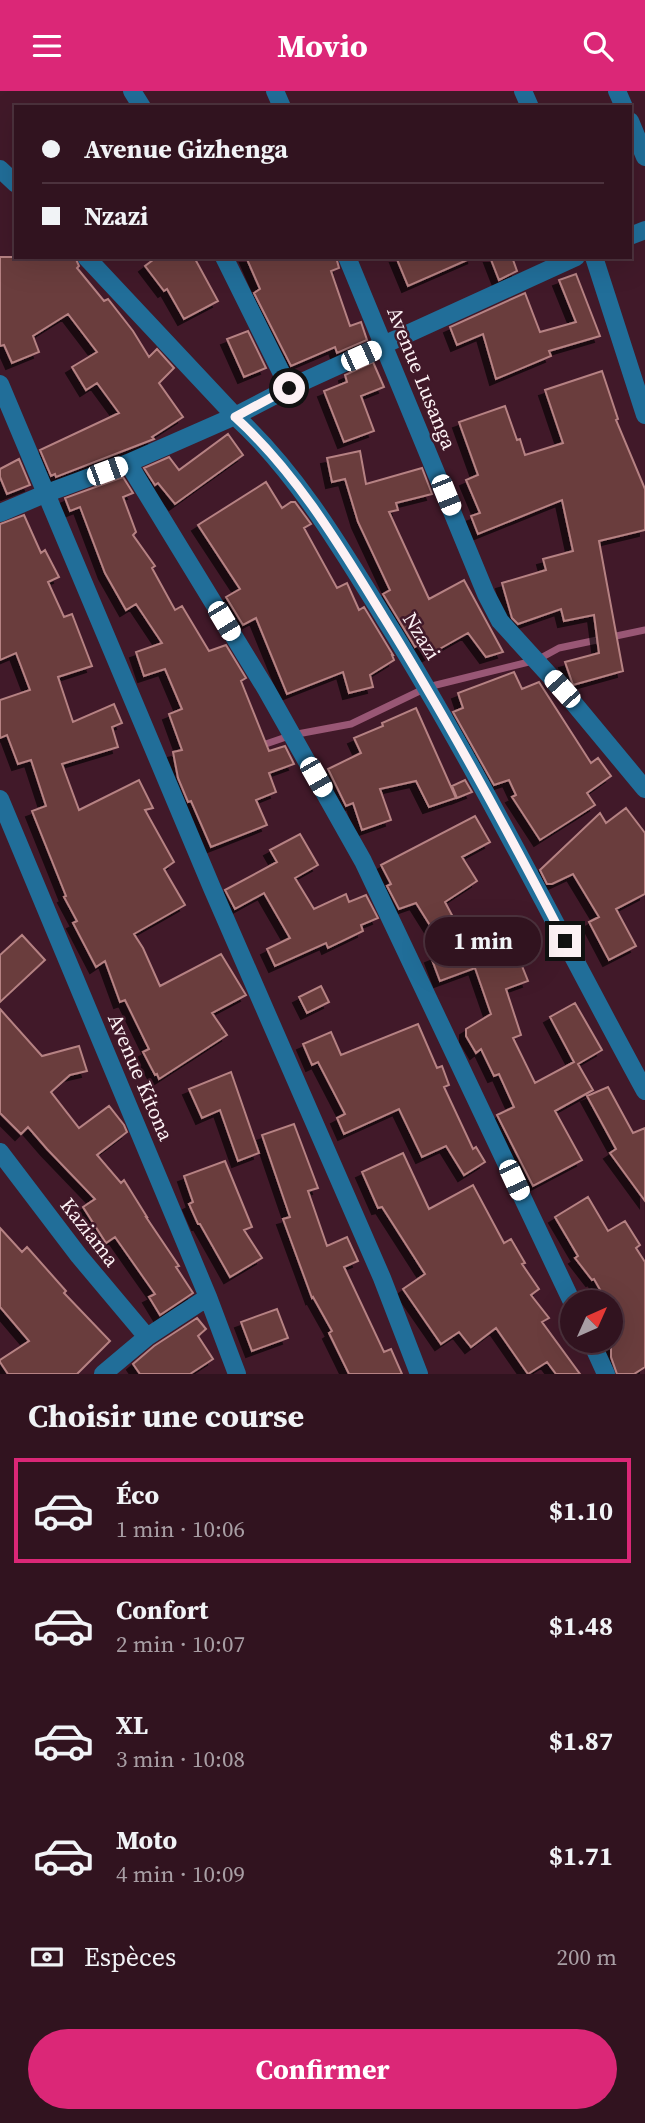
<!DOCTYPE html>
<html lang="fr">
<meta charset="utf-8">
<style>
:root{--surface:#31131f;--page:#3d202c;--text:#f1f3f6;--muted:#a89ea4;--line:#4c323d;--accent:#db2777}
body{margin:0;font-family:"Source Serif 4",serif;background:var(--page);color:var(--text);height:100vh;display:flex;flex-direction:column;font-size:26px;white-space:nowrap}
*{box-sizing:border-box;margin:0}
p{font-size:23px;color:var(--muted)}
.icon{flex:none;width:38px;height:38px;fill:none;stroke:currentColor;stroke-width:2;stroke-linecap:round;stroke-linejoin:round}
.map{position:relative;height:1283px;overflow:hidden}
.side{display:flex;flex-direction:column;background:var(--surface);flex:1}
.side>*{flex:none}
.top-card{position:absolute;left:14px;top:14px;width:618px;height:154px;border-radius:0px;box-shadow:0 7px 28px #0002,0 0 0 2px var(--line);display:grid;align-content:center;height:154px;padding:0 28px;background:var(--surface)}
.needle{width:46px;rotate:45deg}
.fabs{position:absolute;left:560px;top:1199px;display:grid;gap:14px}
.fabs a{display:grid;place-items:center;width:63px;height:63px;border-radius:50%;background:var(--surface);box-shadow:0 7px 28px #0002,0 0 0 2px var(--line);font-size:35px}
.end{position:absolute;width:32px;height:32px;margin:-16px;border:9px solid #fcf1f4;background:#111;box-shadow:0 0 0 4px #111}
.from{border-radius:50%}
.bubble{position:absolute;height:49px;border-radius:24px;background:var(--surface);box-shadow:0 7px 28px #0002,0 0 0 2px var(--line);font-size:23px;font-weight:700;line-height:49px;text-align:center}
.car{position:absolute;width:21px;height:42px;margin:-21px -10px;border-radius:9px;box-shadow:0 0 5px 2px #0007;background:linear-gradient(#fff 24%,#345 0 40%,#fff 0 76%,#345 0 86%,#fff 0)}
.top-card b{display:flex;align-items:center;gap:24px;height:66px;font-size:26px}
.top-card b+b{border-top:2px solid var(--line)}
.top-card i{width:18px;height:18px;background:var(--text)}
ul{padding:0;list-style:none}
li{display:flex;align-items:center;gap:21px;height:105px;margin:0 14px 10px;padding:0 14px;border:4px solid transparent;border-radius:0px}
li div{flex:1}
li b{display:block;font-size:26px}
li em{font-style:normal;font-weight:700}
li.selected{border-color:var(--accent)}
li>.icon{width:63px;height:63px;stroke-width:1.5}
h2{padding:0 28px;font-size:32px;line-height:84px}
.pay{display:flex;align-items:center;gap:18px;height:77px;padding:0 28px;font-size:26px}
.pay p{margin-inline-start:auto}
.action{display:flex;gap:14px;margin-top:auto;padding:14px 28px}
.action a{flex:1;height:80px;border-radius:42px;background:var(--accent);color:#fff;font-size:28px;font-weight:700;line-height:80px;text-align:center}
header{display:flex;justify-content:space-between;align-items:center;height:91px;padding:0 28px;background:var(--accent);color:#fff;font-size:32px;font-weight:700}
.map>svg:first-child{display:block}
.lines{fill:none;stroke-linecap:round;stroke-linejoin:round}
.stream{stroke:#995775;stroke-width:7}
.building{fill:#6a3c3e;stroke:#b68283;stroke-width:2;filter:url(#shadow)}
.minor{stroke:#216e99;stroke-width:18}
.route{stroke:#fcf1f4;stroke-width:9}
.labels{text-anchor:middle;dominant-baseline:central;stroke-width:5;stroke-linejoin:round;paint-order:stroke}
.street-label{font-size:21px;fill:#fcf1f4;stroke:#411929}
</style>
<header><svg class="icon" aria-label="menu" viewBox="0 0 24 24"><path d="M4 6h16M4 12h16M4 18h16"/></svg>Movio<svg class="icon" aria-label="search" viewBox="0 0 24 24"><circle cx="10" cy="10" r="6"/><path d="M15 15l6 6"/></svg></header>
<div class="map">
<svg width="645" height="1283" viewBox="0 0 645 1283">
<defs>
<filter id="shadow"><feDropShadow dx="-6" dy="6" stdDeviation="0" flood-color="#0009"/></filter>
</defs>
<rect width="100%" height="100%" fill="#411929"/>
<g class="lines">
<path class="stream" d="M257,656l35,-12 59,-11 77,-37 109,-27 22,-12 86,-18"/>
</g>
<path class="building" d="M0,166h75l4,9 -2,2 27,33 4,-2 25,32 16,26 8,-8 17,19 -15,15 24,34 -31,20 2,2 -98,38 -1,-3 -4,2 -11,-26 79,-37 -22,-30 -11,7 -14,-23 25,-15 -29,-38 -35,22 6,16 -27,11 -8,-18 -4,1z
M157,166h37l24,44 -34,18 -17,-30 -3,2 -19,-25z
M246,166h90l3,11 -8,3 19,55 11,-4 6,18 -30,13 -2,-6 -44,19 -37,-73 6,-4z
M396,166h78l-66,29z
M490,166h22l5,14 -18,9z
M576,183l24,62 -51,15 2,5 -55,23 -13,-45 -26,11 -7,-18 75,-34 15,39 36,-10 -17,-42z
M248,240l18,37 -22,9 -17,-38z
M373,271l11,25 -23,9 13,35 -30,11 -20,-51 23,-9 -2,-7z
M602,280l16,48 -2,1 29,69v41l-46,11 24,130 -50,14 -8,-23 34,-9 -5,-38 -30,6 -3,-12 -43,15 -6,-6 -10,-35 44,-13 -3,-11 30,-8 -11,-51 -84,34 -7,-18 9,-3 -14,-33 12,-5 -19,-53 46,-16 12,34 3,-1 5,16 38,-12 -18,-53z
M228,343l15,21 -68,49 -17,-21 -3,2 -11,-17 25,-11 10,13z
M360,360l6,33 56,-16 10,26 -36,9 2,7 -9,2 40,87 35,-19 39,72 -17,5 -18,-24 -41,23 -7,-12 -5,3 -32,-53 7,-4 -32,-68 -13,-43 -13,3 -5,-24z
M19,368l11,26 -23,9 -7,-17v-8z
M123,386l10,16 -10,4 13,35 -3,3 22,31 -3,2 23,42 7,-4 27,45 17,-6 20,33 -5,3 28,70 16,-5 9,18 -25,9 7,19 -20,8 11,25 -56,22 -20,-46 -3,1 -10,-24 -5,-26 9,-2 -13,-36 13,-5 -17,-40 -21,7 -8,-24 26,-9 -26,-39 -10,6 -21,-37 -25,-66 -10,4 -5,-13z
M266,391l16,26 9,-6h4l16,22 -7,4 33,60 10,-5 12,27 5,-3 29,48h-1l2,5 -24,15 3,12 -24,6 -6,-21 -56,22 -31,-76 -13,7 -17,-28 14,-8 -42,-64z
M24,424l17,38 4,-3 14,27 -11,5 16,35 8,-3 20,52 -34,11 15,45 41,-18 8,19 -10,4 6,20 -56,17 17,46 60,-30 14,28 -8,2 29,52 -10,7 21,36 -51,29 9,14 17,38 61,-32 25,41 -34,18 15,22 -68,44 -2,-5 -2,1 -12,-23 6,-3 -24,-49 -5,2 -15,-41 -9,6 -23,-44 4,-2 -13,-24 2,-1 -34,-85 14,-5 -15,-46 -13,4 -11,-29 -7,3v-38l30,-10 -14,-37 -16,7v-136z
M514,581l8,17 17,-7 52,81 7,-5 13,18 -24,17 8,12 -55,35 -28,-43 4,-2 -7,-15 -15,5 -41,-73 10,-4 -5,-15z
M416,617l40,90 -27,9 -13,-26 -36,8 11,31 -29,10 -9,-27 -7,3 -18,-37 33,-16 -7,-15 29,-12 -1,-3z
M465,689l7,12 -15,6 -5,-12z
M626,717l19,25v61l-29,15 20,37 -27,14 -20,-38 10,-5 -26,-43 -21,10h-5l-7,-14 60,-57 6,10z
M475,725l15,26 -28,15 15,24 -32,21 18,34 40,-17 25,62 -22,8 15,46 -8,3 22,45 39,-21 -24,-45 25,-14 27,47 -24,14 15,26 -38,21 27,49 -49,26 -36,-71 17,-8 -15,-33 -5,2 -13,-27 -5,4 -10,-17v-7l25,-15 -16,-46 -35,13 -9,-24 15,-6 -30,-48 -17,6 -12,-23 4,-2 -10,-19z
M300,743l18,31 -23,13 19,31 32,-15 3,8 17,-7 12,23 -17,7 2,6 -35,17 -2,-5 -51,23 -8,-17 23,-11 -26,-45 -29,16 -10,-19 52,-28 -7,-12z
M22,844l23,25 -45,42v-47z
M321,895l8,16 -22,11 -8,-16z
M0,918l42,47 37,-10 8,25 -17,4 -19,17 28,36 30,-22 15,19 3,7 -30,23 24,28 3,-3 23,37h-1l33,49 -3,1 17,26 -33,22 -11,-18 6,-3 -40,-57 -9,6 -23,-36 12,-8 -48,-50 -19,-22 -7,7 -21,-21z
M418,933l19,44 5,-2 7,19 -5,2 29,62 3,-2 9,15 -21,13 -18,-29 -24,11 -23,-48 -55,25 -7,-16 8,-4 -27,-52 -6,3 -9,-21 28,-12 10,23z
M231,981l28,81 -21,8 -18,-51 -18,8 -13,-29z
M608,996l25,46 12,-5v73l-35,-48 6,-4 -29,-53z
M294,1033l24,64 -10,3 19,55 20,-9 11,24 -14,6 40,85 7,-3 11,25h-53l-20,-41 3,-2 -19,-34 -1,1 -29,-79 7,-2 -28,-82z
M403,1062l26,56 44,-24 31,58 7,-4 14,24 -3,1 17,25 -8,6 18,23 -7,4 38,52h-24l-9,-12 -19,12 -32,-46 -25,19 -12,-15 -18,12 -38,-55 22,-15 -43,-67 -4,1 -16,-36z
M225,1070l27,66 -8,3 18,28 -32,19 -30,-53h-2l-9,-20 4,-2 -9,-26z
M588,1106l20,34 17,-10 15,24 -4,3 9,14v105l-11,7h-17l-6,-17v-55h-4l-13,-23 -2,1 -17,-22 3,-2 -23,-39z
M0,1137l22,24 5,-5 39,44 -2,2 46,48 -33,33h-69l-8,-12v-2l29,-19 -29,-34z
M277,1218l11,29 -36,13 -11,-29z
M197,1227l9,11 -8,7 15,23 -23,15h-50l-7,-10 21,-18z"/>
<g class="lines">
<path class="minor" d="M132,0l10,16
M275,0l7,16
M523,0l7,16
M617,0l7,16
M630,30l15,36
M0,78l16,15
M630,145l15,-6
M86,166l149,159c61,56 105,130 148,200 96,154 175,316 262,475
M224,166l65,131
M347,166l139,337 14,27 62,68 83,100
M594,166l51,158
M0,293l212,504 170,390 37,96
M128,372l138,226 97,172 209,441
M0,422l47,-20 81,-30 107,-47 54,-28 287,-131
M0,708l208,498 29,77
M0,1061l79,104 68,81
M591,1250l15,33
M103,1283l44,-37 61,-40"/>
</g>
<g class="lines">
<path class="route" d="M289,297l-54,29c61,55 105,129 148,199 66,106 125,215 182,325"/>
</g>
<g class="labels">
<g class="street-label">
<text transform="translate(422 287) rotate(68)">Avenue Lusanga</text>
<text transform="translate(422 545) rotate(58)">Nzazi</text>
<text transform="translate(141 986) rotate(67)">Avenue Kitona</text>
<text transform="translate(90 1141) rotate(52)">Kaziama</text>
</g>
</g>
</svg>
<div class="fabs">
<a><svg class="needle" viewBox="-14 -14 28 28"><path d="M0-13l5 13h-10z" fill="#e53935"/><path d="M0 13l5-13h-10z" fill="#a89ea4"/></svg></a>
</div>
<i class="end from" style="left:289px;top:297px"></i>
<i class="end" style="left:565px;top:850px"></i>
<div class="bubble" style="left:425px;top:826px;width:116px">1 min</div>
<i class="car" style="left:361px;top:265px;rotate:66deg"></i>
<i class="car" style="left:107px;top:380px;rotate:70deg"></i>
<i class="car" style="left:446px;top:404px;rotate:158deg"></i>
<i class="car" style="left:224px;top:530px;rotate:149deg"></i>
<i class="car" style="left:562px;top:598px;rotate:318deg"></i>
<i class="car" style="left:316px;top:686px;rotate:150deg"></i>
<i class="car" style="left:514px;top:1089px;rotate:155deg"></i>
<div class="top-card">
<b><i class="from"></i>Avenue Gizhenga</b>
<b><i></i>Nzazi</b>
</div>
</div>
<section class="side">
<h2>Choisir une course</h2>
<ul>
<li class="selected"><svg class="icon" aria-label="car" viewBox="0 0 24 24"><path d="M5 17H2v-5l4-1 3-4h7l3 4 3 1v5h-3M9 17h6M6 11h13"/><circle cx="7" cy="17" r="2"/><circle cx="17" cy="17" r="2"/></svg><div><b>Éco</b><p>1 min · 10:06</p></div><em>$1.10</em></li>
<li><svg class="icon" aria-label="car" viewBox="0 0 24 24"><path d="M5 17H2v-5l4-1 3-4h7l3 4 3 1v5h-3M9 17h6M6 11h13"/><circle cx="7" cy="17" r="2"/><circle cx="17" cy="17" r="2"/></svg><div><b>Confort</b><p>2 min · 10:07</p></div><em>$1.48</em></li>
<li><svg class="icon" aria-label="car" viewBox="0 0 24 24"><path d="M5 17H2v-5l4-1 3-4h7l3 4 3 1v5h-3M9 17h6M6 11h13"/><circle cx="7" cy="17" r="2"/><circle cx="17" cy="17" r="2"/></svg><div><b>XL</b><p>3 min · 10:08</p></div><em>$1.87</em></li>
<li><svg class="icon" aria-label="car" viewBox="0 0 24 24"><path d="M5 17H2v-5l4-1 3-4h7l3 4 3 1v5h-3M9 17h6M6 11h13"/><circle cx="7" cy="17" r="2"/><circle cx="17" cy="17" r="2"/></svg><div><b>Moto</b><p>4 min · 10:09</p></div><em>$1.71</em></li>
</ul>
<div class="pay"><svg class="icon" aria-label="cash" viewBox="0 0 24 24"><path d="M3 7h18v10H3z"/><circle cx="12" cy="12" r="2"/></svg>Espèces<p>200 m</p></div>
<div class="action"><a>Confirmer</a></div>
</section>
